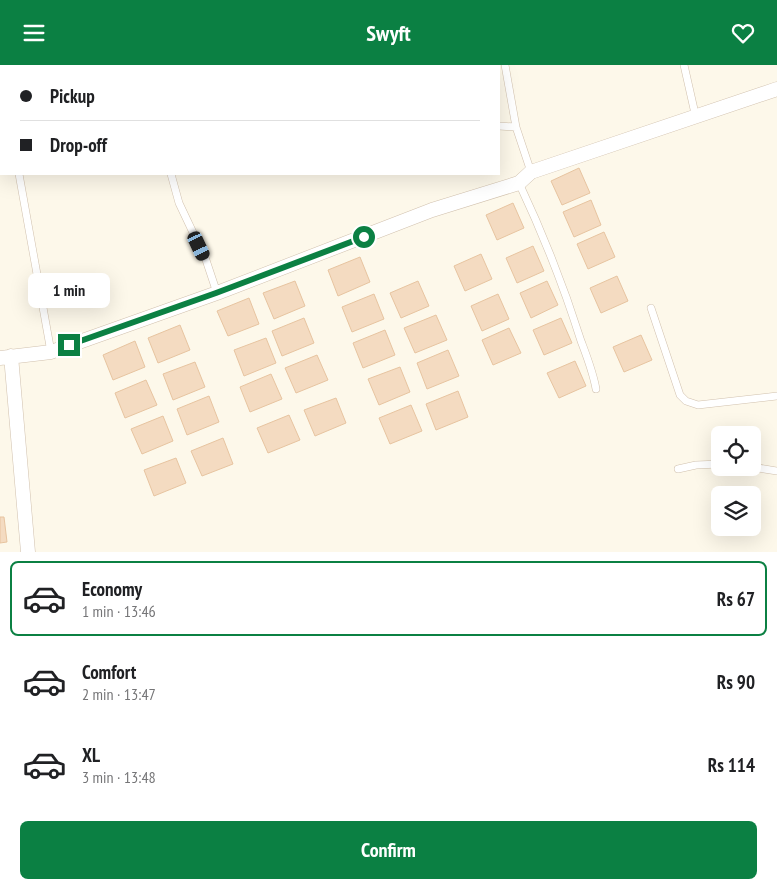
<!DOCTYPE html>
<meta charset="utf-8">
<style>
:root{--surface:#fff;--page:#f6f6f6;--text:#202124;--muted:#757577;--line:#e0e0e0;--accent:#0b8043}
body{margin:0;font-family:"PT Sans Narrow",sans-serif;background:var(--page);color:var(--text);height:100vh;display:flex;flex-direction:column;font-size:19px;white-space:nowrap}
*{box-sizing:border-box;margin:0}
p{font-size:16px;color:var(--muted)}
.icon{flex:none;width:28px;height:28px;fill:none;stroke:currentColor;stroke-width:2;stroke-linecap:round;stroke-linejoin:round}
.map{position:relative;height:487px;overflow:hidden}
.sheet{display:flex;flex-direction:column;background:var(--surface);flex:1}
.sheet>*{flex:none}
.guide{position:absolute;left:0px;top:0px;width:500px;height:110px;box-shadow:0 5px 20px #0002;display:grid;align-content:center;height:110px;padding:0 20px;background:var(--surface)}
.controls{position:absolute;left:711px;top:361px;display:grid;gap:10px}
.controls a{display:grid;place-items:center;width:50px;height:50px;border-radius:8px;background:var(--surface);box-shadow:0 5px 20px #0002;font-size:25px}
.end{position:absolute;width:22px;height:22px;margin:-11px;border:6px solid #0b8043;background:#fff;box-shadow:0 0 0 2px #fff}
.from{border-radius:50%}
.bubble{position:absolute;height:35px;border-radius:8px;background:var(--surface);box-shadow:0 5px 20px #0002;font-size:16px;font-weight:800;line-height:35px;text-align:center}
.car{position:absolute;width:15px;height:30px;margin:-15px -8px;border-radius:6px;box-shadow:0 0 4px 1px #0007;background:linear-gradient(#222 24%,#8ab4d8 0 40%,#222 0 76%,#8ab4d8 0 86%,#222 0)}
.guide b{display:flex;align-items:center;gap:18px;height:48px;font-size:19px}
.guide b+b{border-top:1px solid var(--line)}
.guide i{width:12px;height:12px;background:var(--text)}
ul{padding:9px 0 0;list-style:none}
li{display:flex;align-items:center;gap:15px;height:75px;margin:0 10px 8px;padding:0 10px;border:2px solid transparent;border-radius:8px}
li div{flex:1}
li b{display:block;font-size:19px}
li em{font-style:normal;font-weight:800}
li.on{border-color:var(--accent)}
li>.icon{width:45px;height:45px;stroke-width:1.5}
.action{display:flex;gap:10px;margin-top:auto;padding:10px 20px}
.action a{flex:1;height:58px;border-radius:8px;background:var(--accent);color:#fff;font-size:20px;font-weight:800;line-height:58px;text-align:center}
header{display:flex;justify-content:space-between;align-items:center;height:65px;padding:0 20px;background:var(--accent);color:#fff;font-size:22px;font-weight:800}
.map>svg:first-child{display:block}
.building{fill:#f4dbc1;stroke:#e7c4a0}
.lines{fill:none;stroke-linecap:round;stroke-linejoin:round}
.service-casing{stroke:#d1c1ae;stroke-width:8}
.minor-casing{stroke:#d1c1ae;stroke-width:15}
.service{stroke:#fff;stroke-width:7}
.minor{stroke:#fff;stroke-width:14}
.route{stroke:#0b8043;stroke-width:6}
</style>
<header><svg class="icon" aria-label="menu" viewBox="0 0 24 24"><path d="M4 6h16M4 12h16M4 18h16"/></svg>Swyft<svg class="icon" aria-label="heart" viewBox="0 0 24 24"><path d="M12 20l-8-8c-3-5 5-10 8-4 3-6 11-1 8 4z"/></svg></header>
<div class="map">
<svg width="777" height="487" viewBox="0 0 777 487">
<rect width="100%" height="100%" fill="#fdf8ea"/>
<path class="building" d="M579,103l11,25 -28,12 -11,-24z
M591,135l10,25 -27,12 -11,-25z
M513,138l11,25 -27,12 -11,-25z
M604,167l11,25 -27,12 -11,-25z
M533,181l11,25 -27,12 -11,-25z
M481,189l11,25 -27,12 -11,-25z
M360,192l10,25 -32,14 -10,-26z
M617,211l11,25 -27,12 -11,-25z
M295,216l10,25 -31,13 -11,-26z
M418,216l11,25 -28,12 -11,-25z
M547,216l11,24 -27,13 -11,-25z
M374,229l10,25 -32,13 -10,-25z
M498,229l11,25 -27,12 -11,-25z
M249,233l10,26 -31,12 -11,-25z
M436,250l11,25 -32,13 -11,-25z
M304,253l10,25 -32,13 -10,-25z
M561,253l11,25 -28,12 -11,-25z
M180,260l10,25 -32,13 -10,-25z
M509,263l12,25 -28,12 -11,-25z
M385,265l10,25 -32,13 -10,-25z
M641,270l11,25 -28,12 -11,-25z
M266,273l10,25 -32,13 -10,-26z
M135,276l10,26 -32,13 -10,-25z
M448,285l11,26 -32,13 -10,-26z
M317,290l11,25 -32,13 -11,-25z
M575,296l11,25 -27,12 -12,-25z
M195,297l10,25 -32,13 -10,-26z
M400,302l10,25 -31,13 -11,-26z
M271,309l11,25 -32,13 -10,-25z
M146,315l11,25 -32,13 -10,-25z
M458,326l10,26 -32,13 -10,-26z
M209,331l10,26 -32,13 -10,-26z
M336,333l10,25 -31,13 -11,-26z
M411,340l11,26 -32,13 -11,-26z
M289,350l11,25 -32,13 -11,-25z
M163,351l10,25 -31,13 -11,-25z
M223,373l10,26 -31,12 -11,-25z
M176,393l10,25 -32,13 -10,-26z
M0,452h4l3,25 -7,1z"/>
<g class="lines">
<g class="service-casing">
<path id="service" d="M150,0v1
M404,0v1
M505,0l11,62 15,45
M684,0l12,53
M499,61l17,1
M0,92h1
M19,109l32,178
M171,109l8,29 27,57 11,33
M519,118c24,51 45,104 62,158 6,16 12,31 15,48
M651,243l29,87 6,6 12,4 79,-9
M752,402l25,4
M678,404l18,-4 24,-1"/>
</g>
<g class="minor-casing">
<path id="minor" d="M11,291l17,196
M0,293l51,-6 166,-59 215,-83 87,-27 12,-11 246,-83"/>
</g>
<use href="#service" class="service"/>
<use href="#minor" class="minor"/>
</g>
<g class="lines">
<path class="route" d="M69,280l147,-52 148,-56"/>
</g>
</svg>
<div class="controls">
<a><svg class="icon" aria-label="locate" viewBox="0 0 24 24"><circle cx="12" cy="12" r="6"/><path d="M12 2v4M12 18v4M2 12h4M18 12h4"/></svg></a>
<a><svg class="icon" aria-label="layers" viewBox="0 0 24 24"><path d="M12 4l9 5-9 5-9-5zM3 14l9 5 9-5"/></svg></a>
</div>
<i class="end from" style="left:364px;top:172px"></i>
<i class="end" style="left:69px;top:280px"></i>
<div class="bubble" style="left:28px;top:208px;width:82px">1 min</div>
<i class="car" style="left:199px;top:181px;rotate:155deg"></i>
<div class="guide">
<b><i class="from"></i>Pickup</b>
<b><i></i>Drop-off</b>
</div>
</div>
<section class="sheet">
<ul>
<li class="on"><svg class="icon" aria-label="car" viewBox="0 0 24 24"><path d="M5 17H2v-5l4-1 3-4h7l3 4 3 1v5h-3M9 17h6M6 11h13"/><circle cx="7" cy="17" r="2"/><circle cx="17" cy="17" r="2"/></svg><div><b>Economy</b><p>1 min · 13:46</p></div><em>Rs 67</em></li>
<li><svg class="icon" aria-label="car" viewBox="0 0 24 24"><path d="M5 17H2v-5l4-1 3-4h7l3 4 3 1v5h-3M9 17h6M6 11h13"/><circle cx="7" cy="17" r="2"/><circle cx="17" cy="17" r="2"/></svg><div><b>Comfort</b><p>2 min · 13:47</p></div><em>Rs 90</em></li>
<li><svg class="icon" aria-label="car" viewBox="0 0 24 24"><path d="M5 17H2v-5l4-1 3-4h7l3 4 3 1v5h-3M9 17h6M6 11h13"/><circle cx="7" cy="17" r="2"/><circle cx="17" cy="17" r="2"/></svg><div><b>XL</b><p>3 min · 13:48</p></div><em>Rs 114</em></li>
</ul>
<div class="action"><a>Confirm</a></div>
</section>
